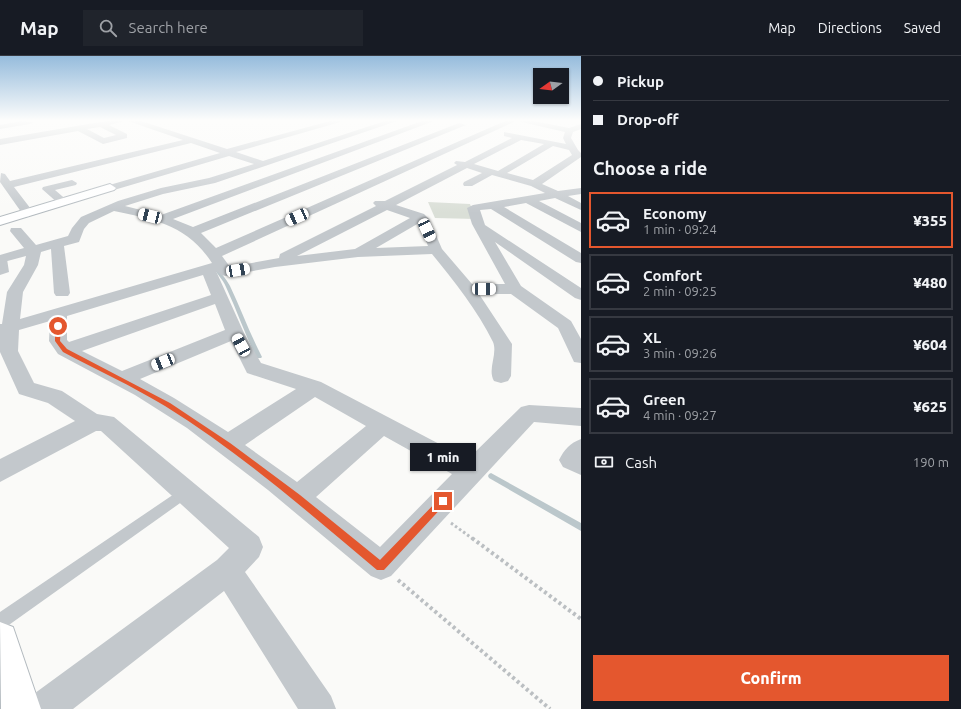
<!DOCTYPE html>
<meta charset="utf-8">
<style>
:root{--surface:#171b24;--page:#20242c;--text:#f1f3f6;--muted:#9ea1a6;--line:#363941;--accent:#e4572e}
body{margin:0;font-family:Ubuntu,sans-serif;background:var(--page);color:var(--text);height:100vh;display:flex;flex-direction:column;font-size:15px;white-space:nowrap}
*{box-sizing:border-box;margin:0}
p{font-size:13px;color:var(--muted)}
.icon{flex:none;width:22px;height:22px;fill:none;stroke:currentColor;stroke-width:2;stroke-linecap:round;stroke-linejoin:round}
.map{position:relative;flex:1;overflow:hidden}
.details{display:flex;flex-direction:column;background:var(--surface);width:380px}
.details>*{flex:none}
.hud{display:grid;align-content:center;height:88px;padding:0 12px;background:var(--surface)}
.needle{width:26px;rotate:255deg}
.fabs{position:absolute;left:533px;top:12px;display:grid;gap:8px}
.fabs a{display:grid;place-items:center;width:36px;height:36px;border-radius:0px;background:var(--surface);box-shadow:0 1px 3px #0004;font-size:20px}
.end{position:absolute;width:18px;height:18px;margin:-9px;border:5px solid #e4572e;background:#fff;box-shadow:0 0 0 2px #fff}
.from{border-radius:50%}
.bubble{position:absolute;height:28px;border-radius:0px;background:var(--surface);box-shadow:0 1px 3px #0004;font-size:13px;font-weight:800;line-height:28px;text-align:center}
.car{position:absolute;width:12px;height:24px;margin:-12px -6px;border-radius:5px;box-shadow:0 0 3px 1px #0007;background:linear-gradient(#fff 24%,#345 0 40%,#fff 0 76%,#345 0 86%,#fff 0)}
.hud b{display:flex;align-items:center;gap:14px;height:38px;font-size:15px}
.hud b+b{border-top:1px solid var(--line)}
.hud i{width:10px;height:10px;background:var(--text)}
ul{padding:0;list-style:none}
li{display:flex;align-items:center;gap:12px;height:56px;margin:0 8px 6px;padding:0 4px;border:2px solid var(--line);border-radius:0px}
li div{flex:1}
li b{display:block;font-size:15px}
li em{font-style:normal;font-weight:800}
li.on{border-color:var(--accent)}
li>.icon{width:36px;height:36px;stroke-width:1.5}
h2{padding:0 12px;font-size:18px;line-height:48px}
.pay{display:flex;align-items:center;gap:10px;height:44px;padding:0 12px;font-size:15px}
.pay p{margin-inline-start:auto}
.cta{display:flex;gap:8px;margin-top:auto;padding:8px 12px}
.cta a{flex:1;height:46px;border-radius:0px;background:var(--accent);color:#fff;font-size:16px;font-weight:800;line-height:46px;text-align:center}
header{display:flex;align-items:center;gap:24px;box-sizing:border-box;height:56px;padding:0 20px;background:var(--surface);border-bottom:1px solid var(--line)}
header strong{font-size:19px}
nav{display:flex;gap:22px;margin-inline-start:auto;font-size:14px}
.search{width:280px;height:36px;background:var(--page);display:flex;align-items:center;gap:10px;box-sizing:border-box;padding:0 14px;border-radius:0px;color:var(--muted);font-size:15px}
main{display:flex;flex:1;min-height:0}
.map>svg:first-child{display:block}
.green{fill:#dadfd7}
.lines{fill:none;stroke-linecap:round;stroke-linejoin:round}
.stream{fill:#bbc7cb;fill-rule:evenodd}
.secondary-casing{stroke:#b3babf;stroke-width:2}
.path-far1{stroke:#bbbfc2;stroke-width:3;stroke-dasharray:2.5 2.5;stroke-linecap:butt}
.path{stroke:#bbbfc2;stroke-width:4;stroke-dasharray:3 3;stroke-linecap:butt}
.lane{fill:#c3c8cc;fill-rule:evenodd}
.street{fill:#c3c8cc;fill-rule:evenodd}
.secondary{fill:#fff;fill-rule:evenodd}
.route{fill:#e4572e}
</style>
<header>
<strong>Map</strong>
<div class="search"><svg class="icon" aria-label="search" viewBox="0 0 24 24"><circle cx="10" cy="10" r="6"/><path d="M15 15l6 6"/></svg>Search here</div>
<nav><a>Map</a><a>Directions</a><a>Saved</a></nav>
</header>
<main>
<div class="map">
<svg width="581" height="653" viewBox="0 0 581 653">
<rect width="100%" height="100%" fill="#fafaf8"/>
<path class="green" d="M428,146l42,2 6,15 -41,-1z"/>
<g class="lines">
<path class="stream" d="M214,209h2c4,8 10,13 14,21 11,23 20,48 32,71l-1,1h-4l-1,-1c-11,-23 -19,-46 -30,-70 -3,-8 -10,-13 -13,-21z
M491,417l90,50v8l-92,-53 -1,-2 1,-2z"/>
<g class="secondary-casing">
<path id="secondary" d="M110,128l6,4 -2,2 -114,35v-8z
M0,566l13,5 28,82h-40z"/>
</g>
<path class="path-far1" d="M451,467l22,16"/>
<path class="path" d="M472,482l109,81
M398,524l152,129"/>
<path class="lane" d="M3,201l4,2 2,13 -9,3v-17z
M186,430l4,2 2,4 -2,4 -184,131 -6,2v-17z"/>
<path class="street" d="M21,65l13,1 -4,2 -30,5v-4z
M106,65h19l-16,4 18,9v4l-24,6 -25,-13 -78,14v-6zM100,71l16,8 -12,3 -17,-9z
M128,65h13l86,28 103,-28h14l-108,31 27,9 122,-40h12l-182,62 -52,11 -38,12 36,9 261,-94h12l-261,98 20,8 266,-104 7,2 -265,108 15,15 289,-127h11l-294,135 8,11 49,-9 1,-4 96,-48 -3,-3 2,-2h10l72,-36 -3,-2 2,-2 9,1 47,-24 -8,-2v-4l62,12 -3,-6 2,-6 -48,-11h17l35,7 12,-4v5l-8,3 -2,6 7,12 3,3v4l-39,27 16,7 23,-3v6l-13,2 13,7v7l-26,-12 -16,3 42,22v9l-55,-29 -22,4 77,46v10l-5,-1 -85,-53 -11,1 5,15 96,63v12l-6,-2 -80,-56 26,44 50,35 10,18v24l-7,-1 -16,-34 -47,-34h-32l33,50 -1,32 -3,5 -7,2 -7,-2c-7,-12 4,-27 -1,-39 -15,-31 -39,-61 -61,-88l-74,3 -83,10 -49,9 -5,-1 -5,-4 28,62 17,30 60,19 147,77 53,-52 8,-2 52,3v18l-47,-4 -143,154 -10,4 -10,-4 -103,-86 -81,-62 -52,-33 -77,-41 -9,-13 1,-20 -31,9 -1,21 16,32 28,8 35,23 17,3 145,120 4,10 -4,10 -14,15 86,124 5,13h-38l-74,-118 -151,118h-47l5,-13 186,-136 12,-12 -128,-117h-5l-96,51v-23l75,-38 -27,-18 -29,-9 -19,-42v-28h2l5,-32 17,-27 2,-9 -26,7v-8l24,-7 -14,-17 1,-3h10l15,17 32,-9 4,-8 9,-11 37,-16 43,-13 48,-10 45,-14 -25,-8 -115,34 -4,1 -5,-3 1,-2 114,-33 -29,-10 -177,44 20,26 -6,4 -4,-1 -24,-34 1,-9 4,1 5,7 173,-41zM521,84l23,4 -46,27 -24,-7zM553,90l16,4 3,5 -39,25 -26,-7zM467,112l15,5 -18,9 -1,2 1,2h8l20,-11 39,11 14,7 -72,12 -6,3 5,16 33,60h-33l-30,-35 -13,-30 -5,-5 -28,-9zM387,154l23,8 -55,31 -58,7zM114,155c42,9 73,14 98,52l-192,56 3,-27 15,-27 3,-13 10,-3 3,44 2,3h12l2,-3 -6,-47 15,-4 5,-13 5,-6zM419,167l9,23 -52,2zM203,219l8,20 -142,47 -2,-2v-24zM215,248l10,26 -103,41 -40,-20zM231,285l16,32 49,16 -68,43 -54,-34 -34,-19zM315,341l51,29 -69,56 -52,-37zM384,380l68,38 -72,73 -64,-50z
M72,124l5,3 -1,2 -21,5 14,12 -2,2h-8l-17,-15 1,-2z
M581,383v36l-18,-8 -4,-7c5,-10 11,-17 22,-21z"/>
<use href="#secondary" class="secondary"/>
</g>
<linearGradient id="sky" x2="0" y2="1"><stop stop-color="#96bcdc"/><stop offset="0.41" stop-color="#fdfdfc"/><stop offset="1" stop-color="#fdfdfc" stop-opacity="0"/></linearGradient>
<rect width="581" height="157" fill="url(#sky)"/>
<path class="route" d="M58,269l3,1 -1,15 7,8 103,54 60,40 70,52 80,65 60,-62h6v5l-62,67h-7c-68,-57 -136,-117 -212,-164 -33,-20 -68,-36 -102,-54l-8,-11v-15z"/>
</svg>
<div class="fabs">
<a><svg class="needle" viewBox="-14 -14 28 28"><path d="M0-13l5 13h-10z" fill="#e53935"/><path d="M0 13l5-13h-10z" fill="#9ea1a6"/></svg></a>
</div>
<i class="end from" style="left:58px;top:270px"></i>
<i class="end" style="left:443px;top:445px"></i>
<div class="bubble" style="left:410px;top:387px;width:66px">1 min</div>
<i class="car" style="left:150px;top:160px;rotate:284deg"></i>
<i class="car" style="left:297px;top:161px;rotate:246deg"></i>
<i class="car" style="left:427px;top:174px;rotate:155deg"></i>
<i class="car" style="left:238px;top:214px;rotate:80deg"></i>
<i class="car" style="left:484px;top:233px;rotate:90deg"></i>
<i class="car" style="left:241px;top:289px;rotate:331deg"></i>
<i class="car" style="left:163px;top:306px;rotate:248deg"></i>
</div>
<section class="details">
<div class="hud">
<b><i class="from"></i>Pickup</b>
<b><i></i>Drop-off</b>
</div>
<h2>Choose a ride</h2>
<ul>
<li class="on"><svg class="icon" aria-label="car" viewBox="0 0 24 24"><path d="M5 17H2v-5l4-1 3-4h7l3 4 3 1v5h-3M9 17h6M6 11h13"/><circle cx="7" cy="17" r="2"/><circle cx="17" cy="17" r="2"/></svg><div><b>Economy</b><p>1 min · 09:24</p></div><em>¥355</em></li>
<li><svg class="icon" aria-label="car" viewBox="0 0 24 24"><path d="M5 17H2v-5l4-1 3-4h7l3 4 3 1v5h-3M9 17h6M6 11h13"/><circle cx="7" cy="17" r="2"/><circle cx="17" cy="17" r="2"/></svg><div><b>Comfort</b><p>2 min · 09:25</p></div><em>¥480</em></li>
<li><svg class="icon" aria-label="car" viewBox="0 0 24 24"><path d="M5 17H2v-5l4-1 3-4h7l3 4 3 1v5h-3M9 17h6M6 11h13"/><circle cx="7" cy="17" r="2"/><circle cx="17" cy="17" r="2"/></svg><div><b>XL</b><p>3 min · 09:26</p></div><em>¥604</em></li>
<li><svg class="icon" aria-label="car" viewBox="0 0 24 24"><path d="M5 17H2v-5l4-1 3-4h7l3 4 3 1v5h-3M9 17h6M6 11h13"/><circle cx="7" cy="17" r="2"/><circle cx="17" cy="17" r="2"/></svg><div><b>Green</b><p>4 min · 09:27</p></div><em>¥625</em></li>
</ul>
<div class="pay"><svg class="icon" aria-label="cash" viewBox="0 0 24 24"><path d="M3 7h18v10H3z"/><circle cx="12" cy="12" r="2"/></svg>Cash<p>190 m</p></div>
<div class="cta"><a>Confirm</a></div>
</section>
</main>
